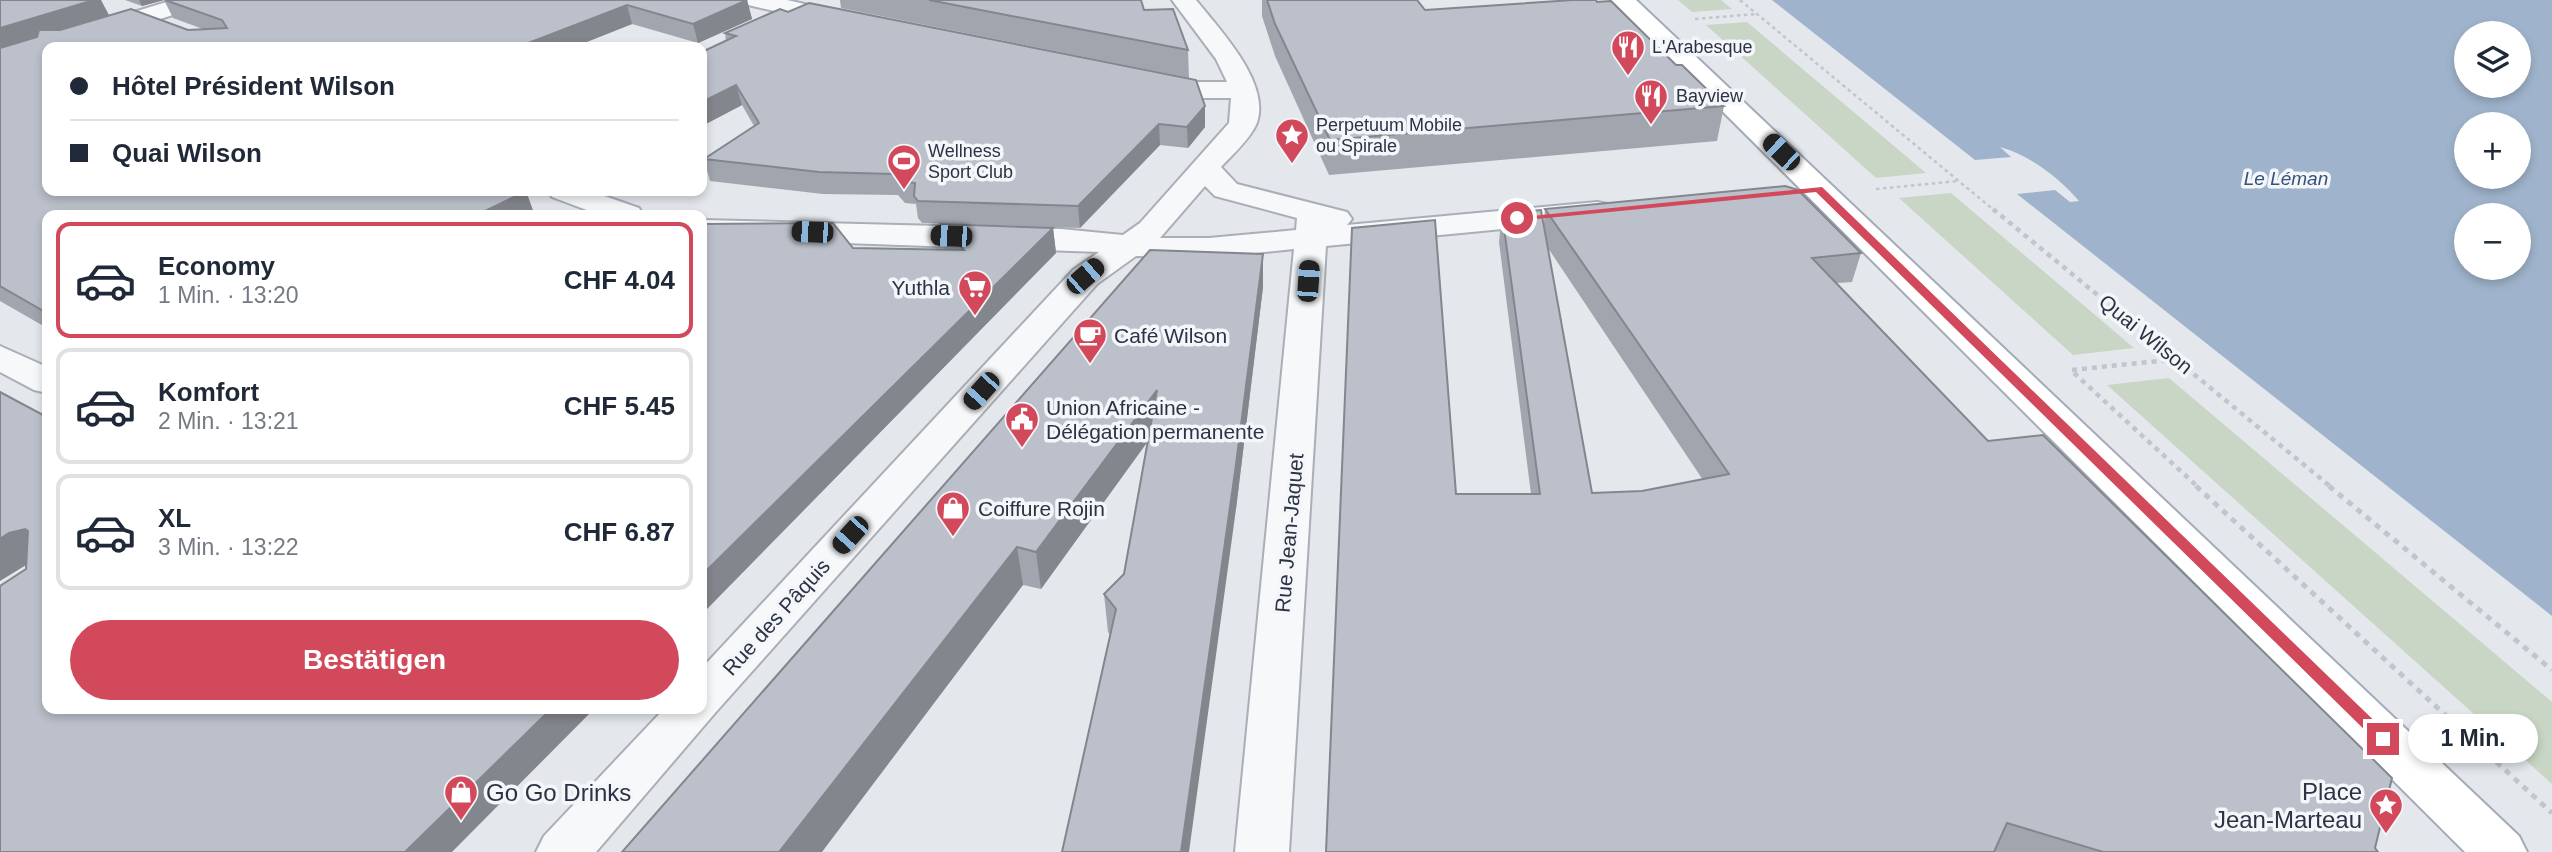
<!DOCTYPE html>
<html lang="de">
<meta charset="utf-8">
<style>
:root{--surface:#fff;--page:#f2f2f3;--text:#1f2937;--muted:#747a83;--line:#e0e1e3;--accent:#d1495b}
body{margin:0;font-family:Helvetica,sans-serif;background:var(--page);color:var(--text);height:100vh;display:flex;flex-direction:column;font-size:26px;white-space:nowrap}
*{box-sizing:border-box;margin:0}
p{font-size:23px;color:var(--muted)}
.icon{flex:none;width:38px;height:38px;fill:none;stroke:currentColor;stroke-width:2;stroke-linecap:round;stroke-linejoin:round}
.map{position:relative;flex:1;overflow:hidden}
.panel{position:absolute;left:42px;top:210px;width:665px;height:504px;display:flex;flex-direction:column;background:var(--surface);border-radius:14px;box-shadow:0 4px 10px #0003}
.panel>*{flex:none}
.guide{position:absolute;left:42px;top:42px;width:665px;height:154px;border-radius:14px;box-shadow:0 4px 10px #0003;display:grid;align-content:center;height:154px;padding:0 28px;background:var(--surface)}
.fabs{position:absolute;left:2454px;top:21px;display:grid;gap:14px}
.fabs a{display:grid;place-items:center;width:77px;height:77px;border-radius:50%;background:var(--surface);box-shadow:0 4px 10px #0003;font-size:35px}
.end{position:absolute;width:32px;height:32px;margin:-16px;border:9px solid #d1495b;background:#fff;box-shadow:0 0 0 4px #fff}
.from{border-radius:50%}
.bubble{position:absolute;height:49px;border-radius:24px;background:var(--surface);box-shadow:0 4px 10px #0003;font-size:23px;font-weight:600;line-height:49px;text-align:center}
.car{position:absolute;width:21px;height:42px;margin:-21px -10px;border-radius:9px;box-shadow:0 0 5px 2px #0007;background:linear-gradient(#222 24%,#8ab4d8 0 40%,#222 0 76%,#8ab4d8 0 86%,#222 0)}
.guide b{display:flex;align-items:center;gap:24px;height:66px;font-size:26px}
.guide b+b{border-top:2px solid var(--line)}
.guide i{width:18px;height:18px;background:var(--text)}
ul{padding:12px 0 0;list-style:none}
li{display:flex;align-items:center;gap:21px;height:116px;margin:0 14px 10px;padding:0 14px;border:4px solid var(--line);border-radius:14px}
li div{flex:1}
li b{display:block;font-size:26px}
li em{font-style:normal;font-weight:600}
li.selected{border-color:var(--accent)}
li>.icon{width:63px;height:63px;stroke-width:1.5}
.action{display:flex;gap:14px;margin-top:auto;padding:14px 28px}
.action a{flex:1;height:80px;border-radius:42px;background:var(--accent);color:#fff;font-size:28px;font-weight:600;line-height:80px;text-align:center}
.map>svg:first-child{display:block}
.green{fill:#c9d6c5}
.water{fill:#9fb4cc;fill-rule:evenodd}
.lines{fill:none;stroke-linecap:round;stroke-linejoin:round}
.street-casing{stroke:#a9aeb7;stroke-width:4}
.primary-casing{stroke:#a3abb8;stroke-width:4}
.path-far2{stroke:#c2c5cb;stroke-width:2.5;stroke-dasharray:3.5 3.5;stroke-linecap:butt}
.path-far1{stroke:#c2c5cb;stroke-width:4.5;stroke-dasharray:5 5;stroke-linecap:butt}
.path{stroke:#c2c5cb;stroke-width:5;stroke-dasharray:6 6;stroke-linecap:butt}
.street{fill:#f7f8fa;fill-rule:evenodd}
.primary{fill:#fff;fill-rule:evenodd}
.wall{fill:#a1a5ae;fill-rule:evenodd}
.shaded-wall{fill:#83868d}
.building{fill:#bbc0ca;stroke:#83868d;stroke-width:2}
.route{fill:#d1495b}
.labels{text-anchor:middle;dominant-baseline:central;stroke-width:7;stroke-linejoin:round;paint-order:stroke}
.far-poi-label{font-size:18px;fill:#2b3445;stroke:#f4f6f9;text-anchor:start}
.far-water-label{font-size:19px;font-style:italic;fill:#34527a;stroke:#f4f6f9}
.poi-label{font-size:21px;fill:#2b3445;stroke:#f4f6f9;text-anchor:start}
.street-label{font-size:21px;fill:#2b3445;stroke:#f4f6f9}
.near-poi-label{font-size:24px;fill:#2b3445;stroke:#f4f6f9;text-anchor:end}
</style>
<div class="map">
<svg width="2552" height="852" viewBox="0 0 2552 852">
<rect width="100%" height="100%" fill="#e4e7ec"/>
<path class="green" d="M1678,0h43l11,9 -40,3z
M1747,22l179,151 -50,5 -170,-153z
M1951,193l183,155 -61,7 -174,-157z
M2169,378l383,324v82l-445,-399z"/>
<path class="water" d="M1772,0h780v616l-535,-422 38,-4 15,12 9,-1c-20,-23 -49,-46 -79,-54l11,10 -36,3zM2466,33h52v53h-52zM2466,124h52v53h-52zM2466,215h52v53h-52z"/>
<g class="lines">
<g class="street-casing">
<path id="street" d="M173,0h36l-4,5 -135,42h-23v7l-47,15v-16z
M744,0h43l66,15 3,5 -3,5 -9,2 -96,-22z
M1172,0h24c24,30 77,85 60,125 -7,15 -24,30 -35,42l16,17 110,28 5,7 -5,6 250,-23 11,2 4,7 -4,7 -11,2 -271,26 -37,606h-54l59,-603 -85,9 -73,-2 -39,28 -382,429 -119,139h-60l8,-16 120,-127h38v-41l371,-398 26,-18 -397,-14v-18l359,9 62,6 17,-12 89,-100 2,-25h-35l-58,-12 -4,-6 4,-6 9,-2 49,10h31l-11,-23zM1205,186l10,10 82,22 -1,12 -87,8h-49z
M548,191h42l49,17 4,7h-43l-48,-18z
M0,346l47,21v26l-13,-3 -34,-18z"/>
</g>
<g class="primary-casing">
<path id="primary" d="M1611,0h25l883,836 8,16h-62z"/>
</g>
<path class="path-far2" d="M1740,0l255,211
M1695,19l61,-5
M1876,189l82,-8"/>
<path class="path-far1" d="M1993,209l338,278
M2072,370l105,-11
M2074,373l124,114"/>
<path class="path" d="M2196,486l356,327
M2329,486l223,184"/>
<use href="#street" class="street"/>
<use href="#primary" class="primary"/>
</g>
<path class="wall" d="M0,0l109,15 79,15 15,-1 -30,-11 -9,-18 -22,6 -17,-6h622l5,19 -54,24 -66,-19 -58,23h-527v144l487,22 -5,2h-482v113l-47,-27z
M840,0h301l3,10 44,40 1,28 -348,-70z
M1262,0h155l8,10 251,55 48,41 -7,35 -388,34 -54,-119 -13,-40z
M725,33l480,94 -17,21 -28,-3 -80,83 -158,-5 -4,-5 -2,-14 -11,-1 -7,-8 -75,-1 -113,-13 -6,-22 50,-33 -12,-21 -40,21 24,-85z
M1545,209l316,44 -9,29 -15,1 541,569h-1052l130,-358h75l-32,-252 3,-29 42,9zM1548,248l155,232 -61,11 -50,2z
M702,224l151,24 92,2 -4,-26 112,4 3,25 -354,361z
M1263,254v33l-27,222 -126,126 -2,-3 -4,-38 20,-20 23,-132 -106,147 -18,-4 -401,267z"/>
<path class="shaded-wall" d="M94,0h7l9,17 -110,34v-23z
M139,0h25l-22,6z
M747,0l5,19 -54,24 -5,-19z
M627,5l5,19 -58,23h-56z
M736,85l6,20 -40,21v-24z
M1205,106v21l-17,21 -1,-21z
M1159,124l1,21 -80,83 -2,-22z
M341,191h48l-34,15 -16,-13z
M526,191l8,22 -5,2h-52z
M1053,228l3,25 -354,361v-39z
M1263,254v33l-27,222 -47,343h-8z
M1157,390l2,36 -118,163 -5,-37z
M25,529l21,28 -15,5 -31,19v-42l9,-6z
M1017,547l6,38 -201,267h-43z
M551,709h43l-142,143h-47z"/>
<path class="building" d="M0,0h94l-94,28z
M165,0h582l-54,24 -66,-19 -109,42h-471v144h294l-2,2 36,2 15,-4h136l-49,24h-430v98l-47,-27v-238l37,-11 2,-7h21l71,-21 57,21 39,-2 -5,-8z
M929,0h212l3,10 29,-1 15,41z
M1267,0h150l8,10 148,-10h23l1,2 14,-1 65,64h6l42,41 -394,34 -55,-116z
M809,3l387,77 9,26 -18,21 -28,-3 -81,82 -160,-5 -4,-5 1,-13 -14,-2 -7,-7 -75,-2 -115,-13 55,-36 -23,-38 -34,17v-50l34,-16 -11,-3 55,-24 8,3z
M1785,186l13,4 63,63 -49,5 176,183 55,-6 349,343 -17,70 3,4h-275l-96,-29 -13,29h-668l26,-624 83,-8 21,274h84l-38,-281 39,-3 51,283 50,-2 87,-17 -184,-265z
M833,223l20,25 111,2 -23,-26 112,4 -351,347v-351z
M1150,250l113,4 -28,218 -54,380h-119l54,-243 -12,-15 20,-20 33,-184 -121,162 -19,-5 -238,305h-157z
M0,392l47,25v292h504l-146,143h-405v-266l26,-17 2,-38 -3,-2 -16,4 -9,6z"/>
<path class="route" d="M1822,187l567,548v8h-11l-562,-551 -299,29 -5,-3z"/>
<defs>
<g id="restaurant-pin" transform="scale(1.75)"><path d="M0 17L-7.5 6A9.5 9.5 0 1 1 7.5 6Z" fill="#d1495b" stroke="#f4f6f9"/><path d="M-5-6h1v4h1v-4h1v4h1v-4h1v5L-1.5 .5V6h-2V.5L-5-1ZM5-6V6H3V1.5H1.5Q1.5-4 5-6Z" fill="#fff"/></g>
<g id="sight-pin" transform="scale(1.75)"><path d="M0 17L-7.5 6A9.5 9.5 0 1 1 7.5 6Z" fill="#d1495b" stroke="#f4f6f9"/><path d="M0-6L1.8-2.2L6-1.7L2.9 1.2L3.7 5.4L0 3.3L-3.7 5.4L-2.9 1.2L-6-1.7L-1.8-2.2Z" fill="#fff"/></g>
<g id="stadium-pin" transform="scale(1.75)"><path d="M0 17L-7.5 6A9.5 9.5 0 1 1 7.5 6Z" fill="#d1495b" stroke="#f4f6f9"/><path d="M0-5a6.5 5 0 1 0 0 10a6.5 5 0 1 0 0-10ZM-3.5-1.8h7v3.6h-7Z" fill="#fff"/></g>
<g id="supermarket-pin" transform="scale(1.75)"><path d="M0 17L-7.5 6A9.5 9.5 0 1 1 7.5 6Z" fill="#d1495b" stroke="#f4f6f9"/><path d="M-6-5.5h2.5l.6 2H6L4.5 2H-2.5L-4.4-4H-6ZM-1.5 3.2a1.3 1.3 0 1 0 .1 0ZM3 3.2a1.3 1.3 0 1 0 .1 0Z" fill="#fff"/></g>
<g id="cafe-pin" transform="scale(1.75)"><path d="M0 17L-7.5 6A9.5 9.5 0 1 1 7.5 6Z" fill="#d1495b" stroke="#f4f6f9"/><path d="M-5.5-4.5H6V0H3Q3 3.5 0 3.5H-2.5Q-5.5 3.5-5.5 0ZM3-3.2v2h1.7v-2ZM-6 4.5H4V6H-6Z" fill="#fff"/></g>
<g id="civic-pin" transform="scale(1.75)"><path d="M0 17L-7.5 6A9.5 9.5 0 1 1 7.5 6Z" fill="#d1495b" stroke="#f4f6f9"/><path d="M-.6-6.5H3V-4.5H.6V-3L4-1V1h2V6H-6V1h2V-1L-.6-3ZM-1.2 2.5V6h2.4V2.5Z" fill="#fff"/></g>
<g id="shop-pin" transform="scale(1.75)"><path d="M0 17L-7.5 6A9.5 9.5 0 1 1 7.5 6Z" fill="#d1495b" stroke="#f4f6f9"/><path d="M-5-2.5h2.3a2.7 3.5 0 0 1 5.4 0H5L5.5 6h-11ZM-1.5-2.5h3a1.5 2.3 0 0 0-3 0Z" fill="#fff"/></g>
</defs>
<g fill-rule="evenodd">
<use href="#restaurant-pin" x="1628" y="47"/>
<use href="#restaurant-pin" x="1651" y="96"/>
<use href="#sight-pin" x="1292" y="135"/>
<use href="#stadium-pin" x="904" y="161"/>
<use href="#supermarket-pin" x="975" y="287"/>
<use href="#cafe-pin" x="1090" y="335"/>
<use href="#civic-pin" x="1022" y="419"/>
<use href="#shop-pin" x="953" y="508"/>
<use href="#shop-pin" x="461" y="792"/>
<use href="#sight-pin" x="2386" y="805"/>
</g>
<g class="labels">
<g class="far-poi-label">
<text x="1652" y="47">L'Arabesque</text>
<text x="1676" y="96">Bayview</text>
<text x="1316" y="125">Perpetuum Mobile<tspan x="1316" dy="21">ou Spirale</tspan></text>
<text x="928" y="151">Wellness<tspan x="928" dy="21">Sport Club</tspan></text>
</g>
<g class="far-water-label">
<text x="2286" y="178">Le Léman</text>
</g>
<g class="poi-label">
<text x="950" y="287" text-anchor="end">Yuthla</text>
<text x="1114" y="335">Café Wilson</text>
<text x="1046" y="407">Union Africaine -<tspan x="1046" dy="24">Délégation permanente</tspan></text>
<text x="978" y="508">Coiffure Rojin</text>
</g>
<g class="street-label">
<text transform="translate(2146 334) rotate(39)">Quai Wilson</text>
<text transform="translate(1289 533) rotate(-85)">Rue Jean-Jaquet</text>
<text transform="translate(776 617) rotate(-48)">Rue des Pâquis</text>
</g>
<g class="near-poi-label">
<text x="2362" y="791">Place<tspan x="2362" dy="28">Jean-Marteau</tspan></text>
<text x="486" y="792" text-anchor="start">Go Go Drinks</text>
</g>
</g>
</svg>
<div class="fabs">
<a><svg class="icon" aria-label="layers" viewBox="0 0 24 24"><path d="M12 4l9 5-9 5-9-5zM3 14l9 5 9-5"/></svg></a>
<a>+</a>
<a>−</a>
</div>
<i class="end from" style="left:1517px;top:218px"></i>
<i class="end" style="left:2383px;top:739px"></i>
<div class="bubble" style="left:2408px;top:714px;width:130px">1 Min.</div>
<i class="car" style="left:1781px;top:152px;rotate:314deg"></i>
<i class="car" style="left:812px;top:232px;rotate:272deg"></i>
<i class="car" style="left:951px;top:236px;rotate:272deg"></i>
<i class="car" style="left:1085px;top:276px;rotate:49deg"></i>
<i class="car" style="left:1308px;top:281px;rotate:4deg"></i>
<i class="car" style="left:981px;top:391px;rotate:222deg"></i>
<i class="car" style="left:850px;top:535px;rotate:222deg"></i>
<div class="guide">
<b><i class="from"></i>Hôtel Président Wilson</b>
<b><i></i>Quai Wilson</b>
</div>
<section class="panel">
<ul>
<li class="selected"><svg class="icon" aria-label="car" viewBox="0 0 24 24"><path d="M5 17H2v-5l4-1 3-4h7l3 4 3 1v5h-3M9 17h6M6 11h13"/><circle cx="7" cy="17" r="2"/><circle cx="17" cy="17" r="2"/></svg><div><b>Economy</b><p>1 Min. · 13:20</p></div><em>CHF 4.04</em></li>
<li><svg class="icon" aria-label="car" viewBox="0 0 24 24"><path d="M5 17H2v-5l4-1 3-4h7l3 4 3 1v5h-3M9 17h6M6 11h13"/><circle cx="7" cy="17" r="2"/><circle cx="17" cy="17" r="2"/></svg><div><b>Komfort</b><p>2 Min. · 13:21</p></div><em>CHF 5.45</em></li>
<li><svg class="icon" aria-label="car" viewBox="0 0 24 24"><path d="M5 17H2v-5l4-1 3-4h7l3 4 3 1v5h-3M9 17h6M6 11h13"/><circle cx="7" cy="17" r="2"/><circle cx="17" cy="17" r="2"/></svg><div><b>XL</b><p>3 Min. · 13:22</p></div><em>CHF 6.87</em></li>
</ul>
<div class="action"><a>Bestätigen</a></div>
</section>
</div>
